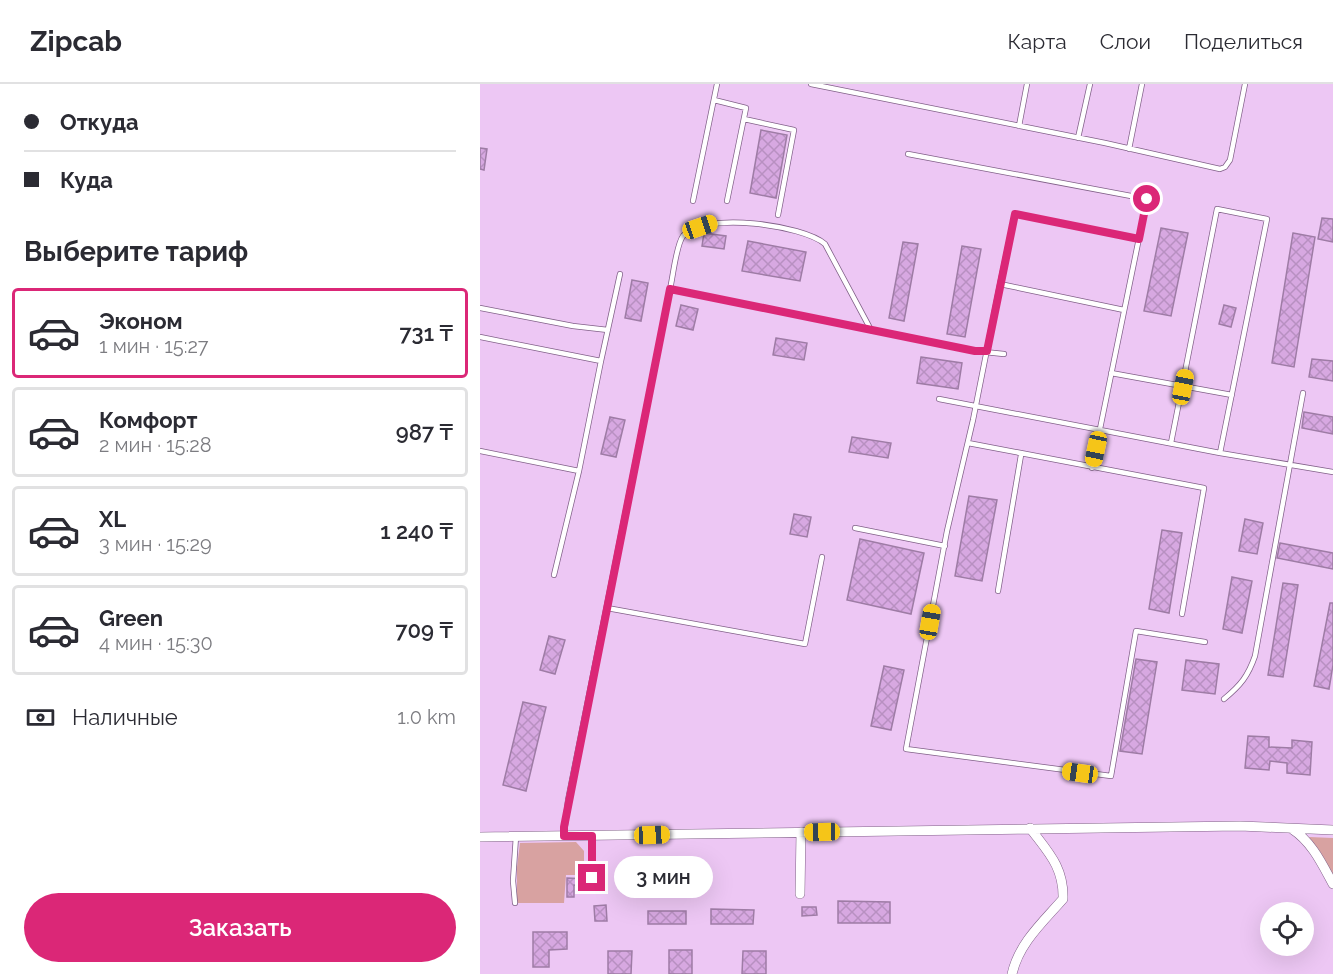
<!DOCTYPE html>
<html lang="ru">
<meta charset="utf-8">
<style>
:root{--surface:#fff;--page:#f2f2f3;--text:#2b2b33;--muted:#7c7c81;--line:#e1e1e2;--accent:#db2777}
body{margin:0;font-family:Raleway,sans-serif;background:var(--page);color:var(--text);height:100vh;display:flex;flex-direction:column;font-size:22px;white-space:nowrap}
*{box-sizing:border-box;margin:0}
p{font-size:20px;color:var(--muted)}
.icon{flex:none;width:33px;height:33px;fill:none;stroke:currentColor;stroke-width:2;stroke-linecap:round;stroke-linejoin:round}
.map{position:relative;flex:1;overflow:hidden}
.side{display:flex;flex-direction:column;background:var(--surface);width:480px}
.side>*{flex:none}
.banner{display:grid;align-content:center;height:132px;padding:0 24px;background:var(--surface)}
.buttons{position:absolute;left:780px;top:818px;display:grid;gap:12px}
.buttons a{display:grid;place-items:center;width:54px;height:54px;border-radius:50%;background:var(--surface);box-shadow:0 6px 24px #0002;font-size:30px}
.end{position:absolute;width:27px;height:27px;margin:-14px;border:8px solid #db2777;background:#fff;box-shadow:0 0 0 3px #fff}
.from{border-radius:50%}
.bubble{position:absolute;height:42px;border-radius:21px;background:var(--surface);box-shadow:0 6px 24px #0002;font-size:20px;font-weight:600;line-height:42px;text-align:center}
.car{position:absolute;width:18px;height:36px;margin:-18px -9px;border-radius:8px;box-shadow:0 0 4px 2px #0007;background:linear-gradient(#f5c518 24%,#345 0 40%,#f5c518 0 76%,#345 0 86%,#f5c518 0)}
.banner b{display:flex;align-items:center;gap:21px;height:57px;font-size:22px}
.banner b+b{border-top:2px solid var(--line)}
.banner i{width:15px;height:15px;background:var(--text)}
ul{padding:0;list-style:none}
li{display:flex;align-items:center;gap:18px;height:90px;margin:0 12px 9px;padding:0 12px;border:3px solid var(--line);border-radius:6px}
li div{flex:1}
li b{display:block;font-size:22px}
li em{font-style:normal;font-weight:600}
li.on{border-color:var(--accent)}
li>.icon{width:54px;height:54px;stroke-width:1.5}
h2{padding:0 24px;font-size:27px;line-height:72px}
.pay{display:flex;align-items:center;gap:15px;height:66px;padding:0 24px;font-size:22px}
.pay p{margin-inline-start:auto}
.button{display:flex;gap:12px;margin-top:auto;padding:12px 24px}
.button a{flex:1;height:69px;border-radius:36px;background:var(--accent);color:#fff;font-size:24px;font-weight:600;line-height:69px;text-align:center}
header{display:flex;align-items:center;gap:36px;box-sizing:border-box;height:84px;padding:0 30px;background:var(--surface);border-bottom:2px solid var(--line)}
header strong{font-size:28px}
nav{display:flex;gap:33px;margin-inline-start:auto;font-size:21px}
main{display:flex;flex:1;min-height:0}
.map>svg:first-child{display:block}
.grass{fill:#d8a2a1}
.building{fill:url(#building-cross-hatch);stroke:#9e7ca5;stroke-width:1.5}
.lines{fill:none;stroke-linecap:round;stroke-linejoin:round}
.lane-casing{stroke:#816088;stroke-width:6}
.street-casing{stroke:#816088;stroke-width:10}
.lane{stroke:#fff;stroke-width:4.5}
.street{stroke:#fff;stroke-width:9}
.route{stroke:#db2777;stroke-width:8}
</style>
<header>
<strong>Zipcab</strong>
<nav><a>Карта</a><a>Слои</a><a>Поделиться</a></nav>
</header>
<main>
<section class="side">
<div class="banner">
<b><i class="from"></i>Откуда</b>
<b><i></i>Куда</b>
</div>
<h2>Выберите тариф</h2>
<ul>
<li class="on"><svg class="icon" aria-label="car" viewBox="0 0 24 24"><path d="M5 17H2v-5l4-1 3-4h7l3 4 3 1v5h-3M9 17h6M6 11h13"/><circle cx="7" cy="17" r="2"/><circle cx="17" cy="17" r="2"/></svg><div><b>Эконом</b><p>1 мин · 15:27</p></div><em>731 ₸</em></li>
<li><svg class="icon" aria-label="car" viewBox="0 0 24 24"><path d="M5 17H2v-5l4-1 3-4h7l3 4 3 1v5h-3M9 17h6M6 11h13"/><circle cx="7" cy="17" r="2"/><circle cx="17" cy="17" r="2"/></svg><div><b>Комфорт</b><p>2 мин · 15:28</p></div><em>987 ₸</em></li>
<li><svg class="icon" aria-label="car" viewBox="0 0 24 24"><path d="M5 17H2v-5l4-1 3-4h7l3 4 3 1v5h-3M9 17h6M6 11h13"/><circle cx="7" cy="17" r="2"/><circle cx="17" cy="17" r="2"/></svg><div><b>XL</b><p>3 мин · 15:29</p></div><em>1 240 ₸</em></li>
<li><svg class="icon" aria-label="car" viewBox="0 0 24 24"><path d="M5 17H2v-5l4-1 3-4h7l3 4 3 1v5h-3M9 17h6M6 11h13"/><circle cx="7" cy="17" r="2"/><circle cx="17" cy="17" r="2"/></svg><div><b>Green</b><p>4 мин · 15:30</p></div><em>709 ₸</em></li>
</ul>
<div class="pay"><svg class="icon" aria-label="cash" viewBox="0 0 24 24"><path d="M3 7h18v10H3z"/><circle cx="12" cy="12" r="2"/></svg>Наличные<p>1.0 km</p></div>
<div class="button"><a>Заказать</a></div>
</section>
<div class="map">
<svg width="853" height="890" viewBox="0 0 853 890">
<defs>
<pattern id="building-cross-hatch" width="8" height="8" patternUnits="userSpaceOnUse" patternTransform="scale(1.5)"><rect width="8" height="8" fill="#d7a8e1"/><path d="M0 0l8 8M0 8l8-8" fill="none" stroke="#b890c1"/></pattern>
</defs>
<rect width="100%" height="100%" fill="#edc7f4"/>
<path class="grass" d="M829,753l24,1v37z
M96,758l8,9v24h-18l-2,28h-47v-36l3,-24z"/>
<path class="building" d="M281,46l26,5 -11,63 -26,-5z
M0,64l7,1 -3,21 -4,-1z
M842,134l11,1v23l-15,-3z
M681,144l27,5 -17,83 -27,-5z
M224,149l22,3 -2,13 -22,-3z
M813,149l22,4 -21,130 -22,-4z
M268,157l58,11 -6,29 -58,-10z
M423,158l15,2 -14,77 -15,-3z
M482,162l19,3 -16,88 -18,-3z
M152,196l16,3 -7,38 -16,-3z
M201,221l17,4 -5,21 -17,-4z
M744,221l12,3 -5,19 -12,-3z
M296,254l31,5 -3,17 -31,-5z
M441,273l41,6 -4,26 -41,-6z
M832,275l21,2v20l-24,-4z
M824,328l29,5v17l-31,-6z
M130,333l15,3 -9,37 -15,-3z
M372,353l39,6 -3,15 -39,-6z
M489,412l28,4 -15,81 -27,-5z
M314,430l17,3 -4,20 -17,-3z
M765,435l18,4 -6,31 -18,-3z
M682,446l20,3 -13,80 -20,-4z
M380,455l64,14 -13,61 -64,-14z
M800,459l53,10v16l-56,-11z
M752,493l20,4 -10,52 -19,-4z
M803,499l15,2 -15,92 -15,-2z
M850,519h3v62l-4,24 -15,-3z
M69,552l16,4 -10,34 -15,-4z
M656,575l21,3 -15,92 -22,-3z
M706,576l33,4 -4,30 -33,-4z
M404,582l20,4 -13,60 -20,-4z
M43,618l23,5 -20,84 -23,-6z
M768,652l21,1v10l23,1v-8l20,2 -2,33 -23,-2v-10l-17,-2 -1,9 -24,-2z
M87,794l21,1 -1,7 -13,-1v12h-7z
M358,817l52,1v21h-52z
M126,821l1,16h-12l-1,-15z
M322,823h14l1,8 -15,1z
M231,825l43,1 -1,14h-42z
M168,827h38v13h-38z
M53,848h34v17l-18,1v17h-16z
M189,866h23v24h-23z
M128,867h24l-1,23h-23z
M263,867h23v23h-24z"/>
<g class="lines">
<g class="lane-casing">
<path id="lane" d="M331,0l294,59 115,26 5,-2 5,-7 15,-76
M234,16l32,8 -19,93
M264,35l50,11 -16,85
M539,42l8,-42
M598,54l12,-54
M649,65l13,-65
M428,70l239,45 -55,269
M213,117l24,-117
M520,200l-27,136 -26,111 -41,218 205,27 25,-145 69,11
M190,205c3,-12 6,-44 13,-53 21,-25 120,-11 142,8l46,86
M0,224l93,18 35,4
M644,226l-124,-26 15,-70 124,25
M0,253l121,24 -22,110
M121,277l19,-87
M631,289l121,22
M459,315l281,54 47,-234 -50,-10 -46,234
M488,359l236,45 -22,126
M0,367l99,20 -25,104
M740,369l113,19
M375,444l90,18
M518,507l23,-136
M127,524l198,36 17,-87
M744,615c17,-14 24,-23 31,-43l48,-263
M84,751l4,-35 102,-511 305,62 29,3
M112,794v-42
M35,819l-2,-22 3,-45"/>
</g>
<g class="street-casing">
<path id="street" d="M812,745c20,13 30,35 41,55
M0,753l760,-11 93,4
M320,810l1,-62
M532,890c7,-31 31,-52 51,-75 1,-32 -15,-47 -33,-71"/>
</g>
<use href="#lane" class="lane"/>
<use href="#street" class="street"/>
</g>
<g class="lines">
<path class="route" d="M112,794v-42h-28v-9l106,-538 305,62h12l28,-137 124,25 8,-40"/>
</g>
</svg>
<div class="buttons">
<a><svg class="icon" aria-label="locate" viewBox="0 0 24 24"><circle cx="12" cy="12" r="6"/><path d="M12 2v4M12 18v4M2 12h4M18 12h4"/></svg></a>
</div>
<i class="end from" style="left:667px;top:115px"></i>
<i class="end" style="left:112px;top:794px"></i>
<div class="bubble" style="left:134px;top:772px;width:99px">3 мин</div>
<i class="car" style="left:220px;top:143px;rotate:71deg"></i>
<i class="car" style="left:703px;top:303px;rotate:11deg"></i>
<i class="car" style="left:616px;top:365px;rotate:192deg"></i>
<i class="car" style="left:450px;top:538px;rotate:10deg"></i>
<i class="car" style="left:600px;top:689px;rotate:278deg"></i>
<i class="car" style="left:342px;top:748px;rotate:269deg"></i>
<i class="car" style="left:172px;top:751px;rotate:88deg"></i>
</div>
</main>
